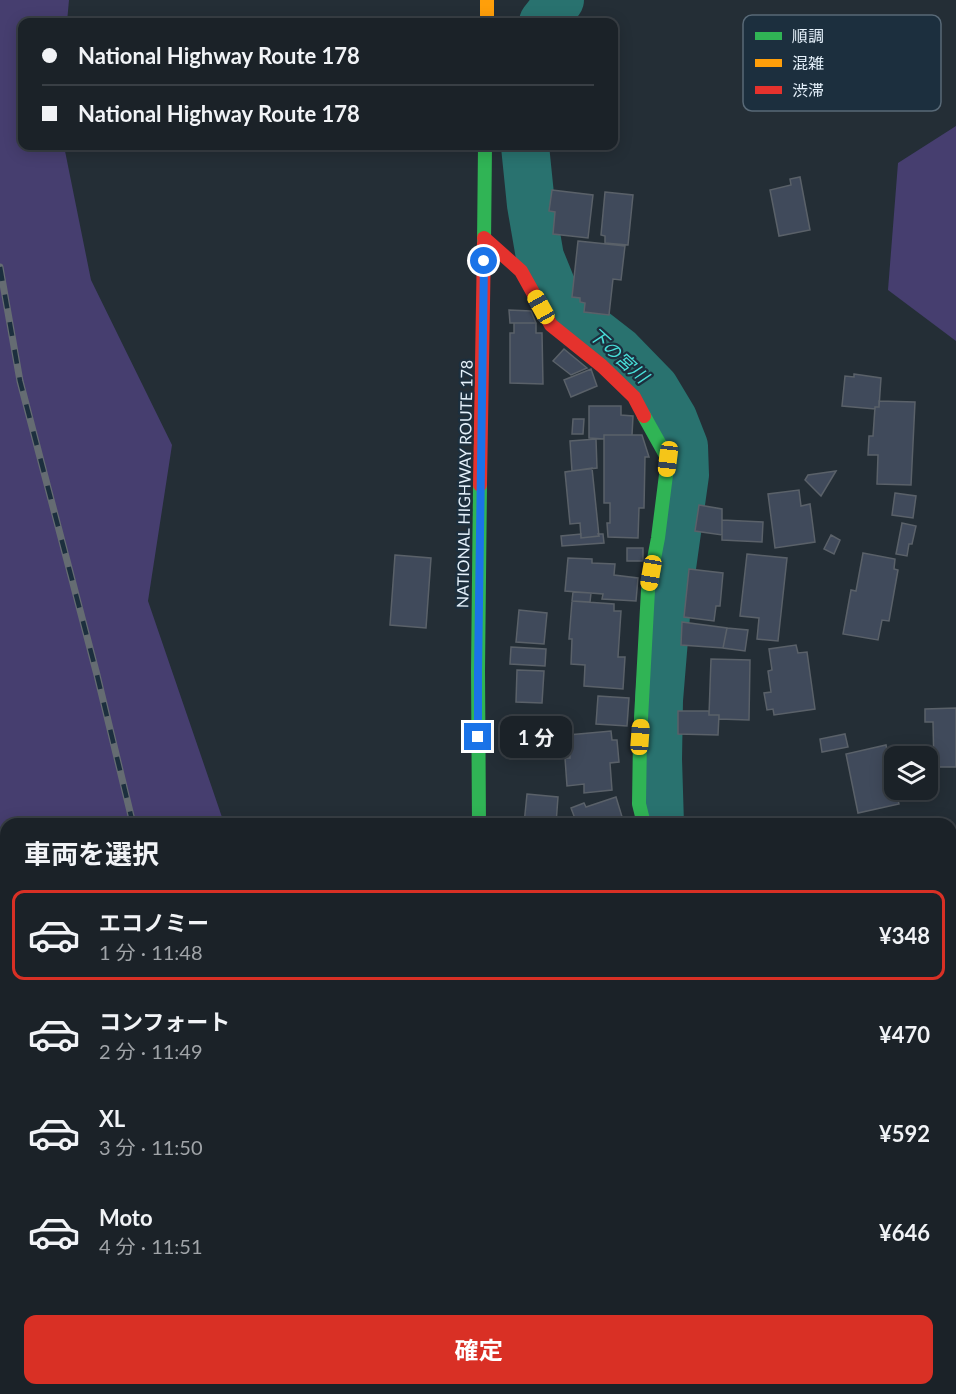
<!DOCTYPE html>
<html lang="ja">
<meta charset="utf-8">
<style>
:root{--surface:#1b2228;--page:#242a30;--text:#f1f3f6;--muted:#a0a4a8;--line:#393f45;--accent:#d93025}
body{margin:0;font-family:Lato,"Noto Sans JP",sans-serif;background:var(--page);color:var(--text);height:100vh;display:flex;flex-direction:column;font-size:22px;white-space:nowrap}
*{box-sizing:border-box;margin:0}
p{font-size:20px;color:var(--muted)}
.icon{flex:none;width:33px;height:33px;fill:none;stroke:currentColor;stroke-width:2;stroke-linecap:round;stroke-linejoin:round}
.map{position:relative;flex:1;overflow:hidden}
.details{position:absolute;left:0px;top:818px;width:957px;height:578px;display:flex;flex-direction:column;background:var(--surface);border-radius:18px 18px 0 0;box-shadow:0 3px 15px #0003,0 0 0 2px var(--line)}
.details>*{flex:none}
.banner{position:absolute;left:18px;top:18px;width:600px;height:132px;border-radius:12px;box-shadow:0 3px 15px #0003,0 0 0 2px var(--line);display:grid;align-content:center;height:132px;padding:0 24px;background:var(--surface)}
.controls{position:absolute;left:884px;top:746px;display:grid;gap:12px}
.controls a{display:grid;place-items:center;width:54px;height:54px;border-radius:12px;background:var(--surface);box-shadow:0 3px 15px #0003,0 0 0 2px var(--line);font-size:30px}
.end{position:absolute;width:27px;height:27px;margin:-14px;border:8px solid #1a73e8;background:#fff;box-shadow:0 0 0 3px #fff}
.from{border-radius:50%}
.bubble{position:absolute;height:42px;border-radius:12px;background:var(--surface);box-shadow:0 3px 15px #0003,0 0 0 2px var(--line);font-size:20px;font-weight:700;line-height:42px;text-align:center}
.car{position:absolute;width:18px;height:36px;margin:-18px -9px;border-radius:8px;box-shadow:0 0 4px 2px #0007;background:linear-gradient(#f5c518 24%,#345 0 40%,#f5c518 0 76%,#345 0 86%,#f5c518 0)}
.banner b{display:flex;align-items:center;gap:21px;height:57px;font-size:22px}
.banner b+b{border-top:2px solid var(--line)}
.banner i{width:15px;height:15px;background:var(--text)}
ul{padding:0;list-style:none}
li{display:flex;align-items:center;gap:18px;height:90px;margin:0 12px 9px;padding:0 12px;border:3px solid transparent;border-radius:12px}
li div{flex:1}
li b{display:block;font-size:22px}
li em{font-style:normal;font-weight:700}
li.active{border-color:var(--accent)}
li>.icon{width:54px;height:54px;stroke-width:1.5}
h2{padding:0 24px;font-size:27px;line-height:72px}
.cta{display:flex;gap:12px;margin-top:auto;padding:12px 24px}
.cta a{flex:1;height:69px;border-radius:12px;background:var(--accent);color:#fff;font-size:24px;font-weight:700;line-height:69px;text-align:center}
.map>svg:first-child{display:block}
.green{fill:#463e6f}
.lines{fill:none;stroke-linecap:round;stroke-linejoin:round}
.river{stroke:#29726f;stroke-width:48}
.building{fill:#404a5b;stroke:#5a6169;stroke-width:1.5}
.street{stroke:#656a6c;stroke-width:24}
.fast{stroke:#30b455;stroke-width:14}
.slow{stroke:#ff9f0a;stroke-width:14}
.jam{stroke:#e5322d;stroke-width:14}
.rail-casing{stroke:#656c72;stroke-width:7}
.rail{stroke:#1c2f3e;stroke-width:4.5;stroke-dasharray:14;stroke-linecap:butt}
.route{stroke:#1a73e8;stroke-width:8}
.labels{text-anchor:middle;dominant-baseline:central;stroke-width:4.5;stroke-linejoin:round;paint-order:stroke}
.street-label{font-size:16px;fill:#e5f1fb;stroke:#1c2f3e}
.water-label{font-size:18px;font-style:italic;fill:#48dfd9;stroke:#1c2f3e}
.key{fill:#1c2f3e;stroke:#586977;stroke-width:1.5}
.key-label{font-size:16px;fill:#e5f1fb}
</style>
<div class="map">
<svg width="956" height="1394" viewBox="0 0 956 1394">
<rect width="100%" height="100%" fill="#242e36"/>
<path class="green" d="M0,0h69l-2,22h-45v124h42l27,134 81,165 -24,156 76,222 -218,1v565h380l2,5h-388z
M956,126v215l-68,-51 10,-127z"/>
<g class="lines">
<path class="river" d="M543,22l17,-22
M525,146l6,59 9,52 13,32 30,34 36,28 36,37 18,30 11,28 1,29 -18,128 -8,97 -1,59 2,65
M722,1394l2,-5"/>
</g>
<path class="building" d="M800,177l10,53 -31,6 -9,-46 21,-5 -1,-6z
M552,190l41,5 -5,43 -35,-4 2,-22 -6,-1z
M605,192l28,3 -5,50 -23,-2v-7l-4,-1z
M578,241l47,5 -4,34 -8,-1 -4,36 -25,-3 1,-9 -5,-1v-4l-8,-1z
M509,310l22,1 5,12h-26z
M514,323h22v10h6l1,51 -33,-1v-50h4z
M564,349l23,19 -16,7 -18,-14z
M591,369l6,17 -26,11 -7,-17z
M854,374l27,4 -2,29h-4v2l-33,-3 3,-30 9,1z
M879,401l36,1 -4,83 -34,-1 1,-29h-10l1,-19h4l2,-29h4z
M589,406h32v9l12,1 -1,19h-28v4l-15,-1z
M573,419h11l-1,15h-11z
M604,435h38l7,22h-4l-1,51h-5l-1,30 -30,-1 -1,-14h3v-20h-6z
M596,439l1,29 -25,3 -2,-30z
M592,468l7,68 -18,2 -1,-15 -10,1 -5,-52z
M836,471l-15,25 -16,-16 3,-5z
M799,490l2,16 9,-2 5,38 -40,6 -7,-54z
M895,493l21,3 -3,22 -21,-3z
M699,505l23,4v26l-27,-4z
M722,520l41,2 -1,20 -40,-2z
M902,523l14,3 -4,18h-3l-2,12 -11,-2z
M581,534v4l18,-2 -1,-2h5l1,9 -42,3 -1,-10z
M831,535l9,5 -6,14 -10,-5z
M627,548h16v13h-16z
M863,553l32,6 -1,10 4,1 -9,51 -7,-1 -4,20 -35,-6 8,-44 5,1z
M747,554l40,4 -9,83 -21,-2 2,-21 -19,-2z
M395,555l36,3 -5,70 -36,-3z
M568,558l24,1v4l23,1 -1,11 24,3 -2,23 -34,-2 1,-5 -38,-3z
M689,569l34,4 -3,33h-4l-2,15 -30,-4z
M573,592l18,1 -1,9 -18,-1z
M572,601l42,3v7h7l-3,46h7l-2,32 -39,-3 1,-21 -14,-1 1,-25h-3z
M519,610l28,3 -3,31 -28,-2z
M682,622l45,6 -4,20 -42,-3z
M727,628l21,2 -3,21 -22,-3z
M796,645l2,8 9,-1 8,57 -41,6 -1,-6 -6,1 -3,-17 7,-1 -3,-21 4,-1 -3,-21z
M511,647l35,2 -1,17 -35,-2z
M711,659l39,1 -1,60 -30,-1v-4h-10z
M517,670l27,1 -2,32 -26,-1z
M598,696l31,2 -2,28 -31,-2z
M956,708v59h-22l-1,-45h-8v-13z
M678,711h31v4h10l-1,20 -40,-1z
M611,731l1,9h5l2,22 -9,1 2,27 -28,3v-9l-17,2 -2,-28h5l-2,-23z
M845,734l3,13 -26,5 -2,-13z
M886,745l8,37v7h1l4,15 -41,9 -12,-59z
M527,794l31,3 -2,27h-32z
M616,797l7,23 -9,4h-37l-6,-16 13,-5 2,4z
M951,839h5v36h-5z
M956,1093v53l-5,1v-53z
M740,1389h46l-1,4h-25z
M803,1389h35v5l-36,-1z"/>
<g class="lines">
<path class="street" d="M951,1061l5,14
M951,1349l5,-1
M701,1394l1,-5"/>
<path class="fast" d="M484,243l1,-97
M479,824l-1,-153 2,-186
M644,824l-5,-20 1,-67 8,-147 10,-52 10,-79 -24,-43
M493,1389l1,5"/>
<path class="slow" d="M487,0v22"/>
<path class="jam" d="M484,238l37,33 30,54 51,41 32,31 10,19
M480,485l4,-242"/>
<g class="rail-casing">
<path id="rail" d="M0,267l20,114 77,294 36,149
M270,1389l2,5"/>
</g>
<use href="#rail" class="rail"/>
</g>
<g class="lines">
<path class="route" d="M478,737v-66l6,-410"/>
</g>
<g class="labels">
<g class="street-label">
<text transform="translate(464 484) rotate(-89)">NATIONAL HIGHWAY ROUTE 178</text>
</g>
<g class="water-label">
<text transform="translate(619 355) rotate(42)">下の宮川</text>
</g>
</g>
<rect x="743" y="15" width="198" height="96" rx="9" class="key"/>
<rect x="755" y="32" width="27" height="8" fill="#30b455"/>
<rect x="755" y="59" width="27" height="8" fill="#ff9f0a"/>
<rect x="755" y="86" width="27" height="8" fill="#e5322d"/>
<g class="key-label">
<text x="792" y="42">順調</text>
<text x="792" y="69">混雑</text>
<text x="792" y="96">渋滞</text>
</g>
</svg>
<div class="controls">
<a><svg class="icon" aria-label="layers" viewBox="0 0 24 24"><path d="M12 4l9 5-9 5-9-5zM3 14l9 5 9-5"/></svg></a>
</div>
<i class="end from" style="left:484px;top:261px"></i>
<i class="end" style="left:478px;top:737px"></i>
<div class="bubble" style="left:500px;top:716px;width:72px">1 分</div>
<i class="car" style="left:541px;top:307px;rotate:331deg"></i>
<i class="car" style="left:668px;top:459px;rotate:187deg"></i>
<i class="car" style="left:651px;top:573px;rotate:190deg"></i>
<i class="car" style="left:640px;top:737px;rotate:4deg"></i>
<div class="banner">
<b><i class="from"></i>National Highway Route 178</b>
<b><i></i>National Highway Route 178</b>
</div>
<section class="details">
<h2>車両を選択</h2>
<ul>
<li class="active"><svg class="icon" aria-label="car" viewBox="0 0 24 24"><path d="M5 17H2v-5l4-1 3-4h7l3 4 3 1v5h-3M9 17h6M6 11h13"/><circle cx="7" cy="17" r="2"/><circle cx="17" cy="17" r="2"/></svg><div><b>エコノミー</b><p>1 分 · 11:48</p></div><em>¥348</em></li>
<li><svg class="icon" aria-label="car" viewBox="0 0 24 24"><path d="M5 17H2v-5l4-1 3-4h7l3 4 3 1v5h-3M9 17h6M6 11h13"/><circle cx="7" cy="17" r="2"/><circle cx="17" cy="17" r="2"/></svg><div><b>コンフォート</b><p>2 分 · 11:49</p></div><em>¥470</em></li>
<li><svg class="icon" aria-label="car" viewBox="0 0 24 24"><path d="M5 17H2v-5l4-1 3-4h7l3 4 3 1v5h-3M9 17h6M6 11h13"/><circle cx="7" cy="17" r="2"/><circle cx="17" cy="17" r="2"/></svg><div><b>XL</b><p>3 分 · 11:50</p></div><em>¥592</em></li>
<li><svg class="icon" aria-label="car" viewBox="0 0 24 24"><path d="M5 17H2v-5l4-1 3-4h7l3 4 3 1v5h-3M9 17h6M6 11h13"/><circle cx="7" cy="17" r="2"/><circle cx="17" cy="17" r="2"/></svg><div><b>Moto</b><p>4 分 · 11:51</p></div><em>¥646</em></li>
</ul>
<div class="cta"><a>確定</a></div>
</section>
</div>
